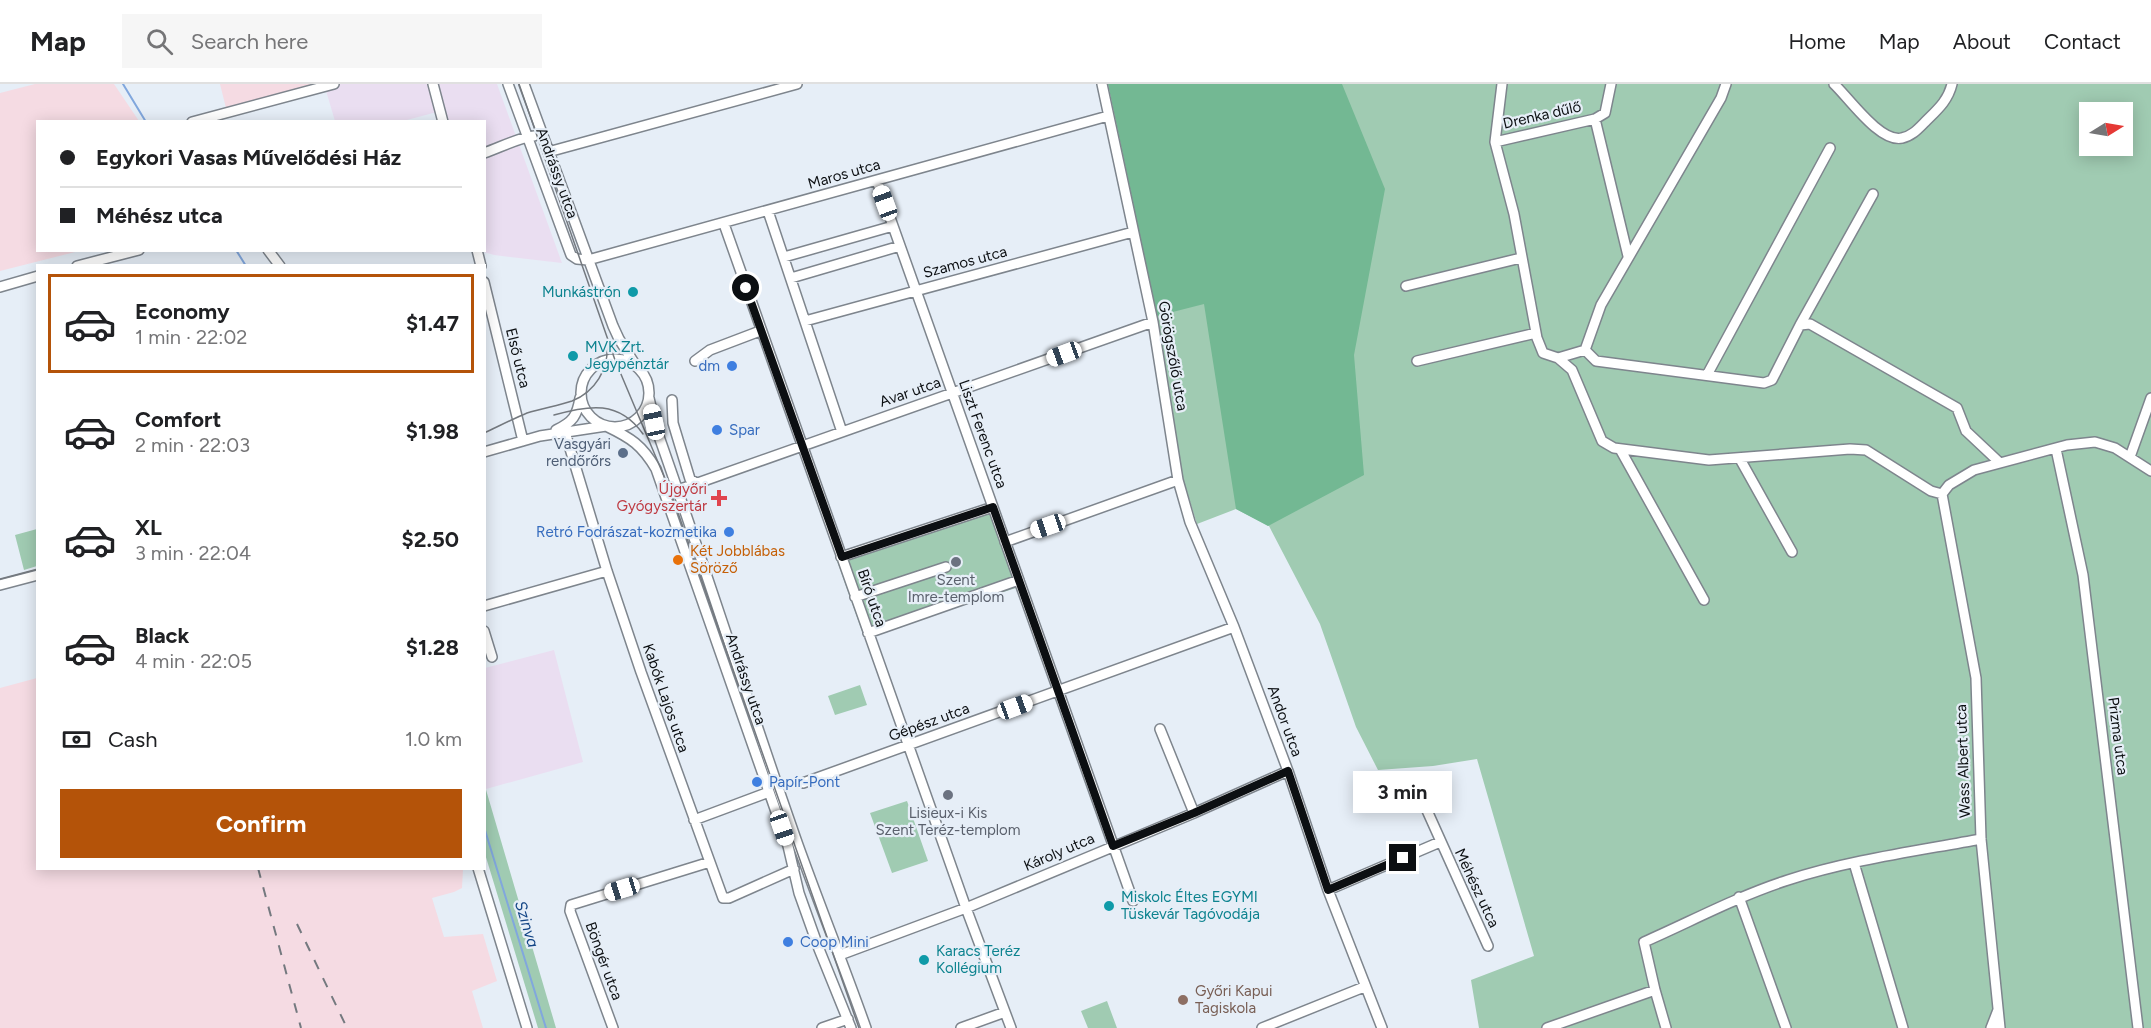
<!DOCTYPE html>
<meta charset="utf-8">
<style>
:root{--surface:#fff;--page:#f6f6f6;--text:#202124;--muted:#757577;--line:#e0e0e0;--accent:#b45309}
body{margin:0;font-family:Figtree,sans-serif;background:var(--page);color:var(--text);height:100vh;display:flex;flex-direction:column;font-size:22px;white-space:nowrap}
*{box-sizing:border-box;margin:0}
p{font-size:20px;color:var(--muted)}
.icon{flex:none;width:33px;height:33px;fill:none;stroke:currentColor;stroke-width:2;stroke-linecap:round;stroke-linejoin:round}
.map{position:relative;flex:1;overflow:hidden}
.side{position:absolute;left:36px;top:180px;width:450px;height:606px;display:flex;flex-direction:column;background:var(--surface);border-radius:0px;box-shadow:0 3px 15px #0003}
.side>*{flex:none}
.top-card{position:absolute;left:36px;top:36px;width:450px;height:132px;border-radius:0px;box-shadow:0 3px 15px #0003;display:grid;align-content:center;height:132px;padding:0 24px;background:var(--surface)}
.needle{width:39px;rotate:79deg}
.controls{position:absolute;left:2079px;top:18px;display:grid;gap:12px}
.controls a{display:grid;place-items:center;width:54px;height:54px;border-radius:0px;background:var(--surface);box-shadow:0 3px 15px #0003;font-size:30px}
.end{position:absolute;width:27px;height:27px;margin:-14px;border:8px solid #0c0f12;background:#fff;box-shadow:0 0 0 3px #fff}
.from{border-radius:50%}
.bubble{position:absolute;height:42px;border-radius:0px;background:var(--surface);box-shadow:0 3px 15px #0003;font-size:20px;font-weight:700;line-height:42px;text-align:center}
.car{position:absolute;width:18px;height:36px;margin:-18px -9px;border-radius:8px;box-shadow:0 0 4px 2px #0007;background:linear-gradient(#fff 24%,#345 0 40%,#fff 0 76%,#345 0 86%,#fff 0)}
.top-card b{display:flex;align-items:center;gap:21px;height:57px;font-size:22px}
.top-card b+b{border-top:2px solid var(--line)}
.top-card i{width:15px;height:15px;background:var(--text)}
ul{padding:10px 0 0;list-style:none}
li{display:flex;align-items:center;gap:18px;height:99px;margin:0 12px 9px;padding:0 12px;border:3px solid transparent;border-radius:0px}
li div{flex:1}
li b{display:block;font-size:22px}
li em{font-style:normal;font-weight:700}
li.current{border-color:var(--accent)}
li>.icon{width:54px;height:54px;stroke-width:1.5}
.pay{display:flex;align-items:center;gap:15px;height:66px;padding:0 24px;font-size:22px}
.pay p{margin-inline-start:auto}
.action{display:flex;gap:12px;margin-top:auto;padding:12px 24px}
.action a{flex:1;height:69px;border-radius:0px;background:var(--accent);color:#fff;font-size:24px;font-weight:700;line-height:69px;text-align:center}
header{display:flex;align-items:center;gap:36px;box-sizing:border-box;height:84px;padding:0 30px;background:var(--surface);border-bottom:2px solid var(--line)}
header strong{font-size:28px}
nav{display:flex;gap:33px;margin-inline-start:auto;font-size:21px}
.search{width:420px;height:54px;background:var(--page);display:flex;align-items:center;gap:15px;box-sizing:border-box;padding:0 21px;border-radius:0px;color:var(--muted);font-size:22px}
.map>svg:first-child{display:block}
.commercial{fill:#eadef1}
.industrial{fill:#f5dbe3}
.green{fill:#a0cbb2;fill-rule:evenodd}
.forest{fill:#73b893}
.lines{fill:none;stroke-linecap:round;stroke-linejoin:round}
.stream{stroke:#81a7dd;stroke-width:2}
.minor-casing{stroke:#7e858d;stroke-width:12}
.minor{stroke:#fff;stroke-width:9}
.tram{stroke:#74797f;stroke-width:1.5}
.rail{stroke:#74797f;stroke-width:2;stroke-dasharray:10 10;stroke-linecap:butt}
.route{stroke:#0c0f12;stroke-width:8}
.culture-dot{fill:#0f9aa8;stroke:#e6eef7;stroke-width:2}
.shop-dot{fill:#3f7fe0;stroke:#e6eef7;stroke-width:2}
.service-dot{fill:#5c6f8a;stroke:#e6eef7;stroke-width:2}
.health-dot{fill:#e0444e;stroke:#e6eef7;stroke-width:2}
.food-dot{fill:#e8710a;stroke:#e6eef7;stroke-width:2}
.worship-dot{fill:#6b7280;stroke:#e6eef7;stroke-width:2}
.education-dot{fill:#8d6e63;stroke:#e6eef7;stroke-width:2}
.labels{text-anchor:middle;dominant-baseline:central;stroke-width:4.5;stroke-linejoin:round;paint-order:stroke}
.street-label{font-size:15px;fill:#0c0f12;stroke:#e6eef7}
.culture-label{font-size:15px;fill:#0d838f;stroke:#e6eef7;text-anchor:start}
.shop-label{font-size:15px;fill:#366cbe;stroke:#e6eef7;text-anchor:start}
.service-label{font-size:15px;fill:#4e5e75;stroke:#e6eef7;text-anchor:end}
.health-label{font-size:15px;fill:#be3a42;stroke:#e6eef7;text-anchor:end}
.food-label{font-size:15px;fill:#c56008;stroke:#e6eef7;text-anchor:start}
.worship-label{font-size:15px;fill:#5b616d;stroke:#e6eef7}
.education-label{font-size:15px;fill:#785e54;stroke:#e6eef7;text-anchor:start}
.water-label{font-size:16px;font-style:italic;fill:#134585;stroke:#e6eef7}
</style>
<header>
<strong>Map</strong>
<div class="search"><svg class="icon" aria-label="search" viewBox="0 0 24 24"><circle cx="10" cy="10" r="6"/><path d="M15 15l6 6"/></svg>Search here</div>
<nav><a>Home</a><a>Map</a><a>About</a><a>Contact</a></nav>
</header>
<div class="map">
<svg width="2151" height="944" viewBox="0 0 2151 944">
<rect width="100%" height="100%" fill="#e6eef7"/>
<path class="commercial" d="M324,0h173l65,179 -68,-8 -14,-4 4,-1v-128l-44,-1 -3,-9 -34,9h-68z
M554,566l29,112 -97,27 -1,-6v-115z"/>
<path class="industrial" d="M35,0h79l25,37 -101,1v128l41,1 -79,20v-178z
M220,0h100l-94,24z
M37,594l1,190 425,1 -1,19 -8,4 -22,6 12,39 39,-3 14,47 -25,10 11,37h-483v-340z"/>
<path class="green" d="M1108,0h1043v944h-672l-8,-48 63,-24 -57,-197 -44,7 -55,4 -22,-43 -36,-103 -51,-98 -33,-17 -39,15 -14,-45 -26,-163zM2090,28h32v34h-32z
M990,427l26,77 -152,49 -28,-79z
M37,445v37l-13,4 -9,-35z
M860,601l7,20 -32,10 -7,-19z
M484,699l72,245h-18l-53,-174z
M907,717l21,60 -36,12 -22,-60z
M1107,917l10,27h-29l-7,-17z"/>
<path class="forest" d="M1108,0h234l43,105 -31,166 10,120 -96,51 -32,-17 -32,-205 -47,12z"/>
<g class="lines">
<path class="stream" d="M123,0l23,38
M236,166l10,16
M484,743l62,201"/>
<g class="minor-casing">
<path id="minor" d="M433,0l10,38
M508,0l63,171 6,4 11,1 520,-144
M524,0l89,242 6,13 17,27
M1102,0l51,238 25,158 12,42 44,105 54,144 40,119 54,138
M1502,0l-7,58 19,72 23,124 6,15 15,5 27,-8
M1726,0l-5,14 -120,207 -16,45 11,11 168,22 8,-3 28,-55 10,-1 147,84 9,23 33,31
M1834,0c15,14 46,59 68,54 10,-2 16,-9 23,-16 12,-12 23,-21 27,-38
M1595,35l33,137
M192,38l142,-38
M1495,58l100,-23 10,-6 6,-29
M548,68l249,-68
M484,69c15,-5 36,-16 50,-17
M877,97l256,720
M768,127l74,221
M724,140l242,684 45,120
M268,166l12,16
M477,166l4,16
M784,173l109,-31
M77,182l62,-16
M791,194l109,-32
M484,198l39,159
M1406,202l115,-28
M0,203l38,-11
M805,237l328,-89
M1800,241l73,-131
M1558,274l14,12 30,71 12,7 95,12 141,-11 16,1 65,41 11,3
M581 309a34 34 0 1 1 68 0a34 34 0 1 1-68 0Z
M695,277l15,-11 50,-19
M1417,277l119,-28
M1707,291l123,-227
M649,314l7,30c49,138 93,278 142,417 22,61 46,121 68,183
M672,316l1,23 17,56 6,4
M606,342c25,12 36,19 50,43l132,377 11,47 20,56 32,79
M556,346c17,-8 21,-14 24,-32
M565,348l42,139 34,101 82,226h6l65,-29
M1620,365l84,151
M2056,365l27,126 55,453
M484,368l56,-16 66,-10
M2130,373l21,-59
M1740,375l52,93
M678,406l475,-168
M1942,410l34,184 5,161 19,189
M1942,410l7,-9 25,-15 93,-25 28,-3 20,6 36,23
M1005,458l173,-62
M841,473l152,-50
M0,501l38,-10
M855,513l91,-30
M484,522l123,-35
M484,547l8,26
M868,549l151,-53
M1160,645l34,84
M803,699l431,-156
M1425,722l63,140
M694,736l75,-28
M1854,779l49,165
M478,784l49,160
M1328,806l112,-48
M1739,813l47,131
M840,871l126,-47 228,-95 94,-42
M613,944l-43,-117 1,-6 139,-43
M822,944l26,-9
M961,944l44,-16
M1262,944l102,-41
M1547,944l108,-38
M1666,944l-11,-38 -11,-48c48,-21 94,-46 144,-62 62,-20 129,-29 193,-41
M1991,944l7,-18"/>
</g>
<use href="#minor" class="minor"/>
<path class="tram" d="M519,0l96,276 56,133 188,535
M554,331c35,-10 65,-15 89,19
M484,349c15,-7 29,-14 43,-20 15,-5 31,-7 45,-12 23,-9 37,-32 35,-56
M0,495l38,-10"/>
<path class="rail" d="M258,784l43,160
M297,840l50,104"/>
</g>
<g class="lines">
<path class="route" d="M746,204l96,269 151,-50 120,339 81,-33 94,-42 40,119 75,-32"/>
</g>
<g class="culture-dot">
<circle cx="633" cy="208" r="6"/>
<circle cx="573" cy="272" r="6"/>
<circle cx="1109" cy="822" r="6"/>
<circle cx="924" cy="876" r="6"/>
</g>
<g class="shop-dot">
<circle cx="732" cy="282" r="6"/>
<circle cx="717" cy="346" r="6"/>
<circle cx="729" cy="448" r="6"/>
<circle cx="757" cy="698" r="6"/>
<circle cx="788" cy="858" r="6"/>
</g>
<circle class="service-dot" cx="623" cy="369" r="6"/>
<path class="health-dot" d="M716 405h6v6h6v6h-6v6h-6v-6h-6v-6h6z"/>
<circle class="food-dot" cx="678" cy="476" r="6"/>
<g class="worship-dot">
<circle cx="956" cy="478" r="6"/>
<circle cx="948" cy="711" r="6"/>
</g>
<circle class="education-dot" cx="1183" cy="916" r="6"/>
<g class="labels">
<g class="street-label">
<text transform="translate(1542 31) rotate(-13)">Drenka dűlő</text>
<text transform="translate(557 89) rotate(70)">Andrássy utca</text>
<text transform="translate(844 90) rotate(-16)">Maros utca</text>
<text transform="translate(965 178) rotate(-15)">Szamos utca</text>
<text transform="translate(1173 272) rotate(80)">Görögszőlő utca</text>
<text transform="translate(518 274) rotate(76)">Első utca</text>
<text transform="translate(910 308) rotate(-19)">Avar utca</text>
<text transform="translate(983 350) rotate(70)">Liszt Ferenc utca</text>
<text transform="translate(872 514) rotate(71)">Bíró utca</text>
<text transform="translate(746 595) rotate(71)">Andrássy utca</text>
<text transform="translate(666 614) rotate(71)">Kabók Lajos utca</text>
<text transform="translate(1285 637) rotate(70)">Andor utca</text>
<text transform="translate(929 638) rotate(-20)">Gépész utca</text>
<text transform="translate(2118 652) rotate(83)">Prizma utca</text>
<text transform="translate(1963 677) rotate(-92)">Wass Albert utca</text>
<text transform="translate(1059 768) rotate(-23)">Károly utca</text>
<text transform="translate(1477 804) rotate(65)">Méhész utca</text>
<text transform="translate(604 877) rotate(70)">Böngér utca</text>
</g>
<g class="culture-label">
<text x="621" y="208" text-anchor="end">Munkástrón</text>
<text x="585" y="263">MVK Zrt.<tspan x="585" dy="17">Jegypénztár</tspan></text>
<text x="1121" y="813">Miskolc Éltes EGYMI<tspan x="1121" dy="17">Tüskevár Tagóvodája</tspan></text>
<text x="936" y="867">Karacs Teréz<tspan x="936" dy="17">Kollégium</tspan></text>
</g>
<g class="shop-label">
<text x="720" y="282" text-anchor="end">dm</text>
<text x="729" y="346">Spar</text>
<text x="717" y="448" text-anchor="end">Retró Fodrászat-kozmetika</text>
<text x="769" y="698">Papír-Pont</text>
<text x="800" y="858">Coop Mini</text>
</g>
<g class="service-label">
<text x="611" y="360">Vasgyári<tspan x="611" dy="17">rendőrőrs</tspan></text>
</g>
<g class="health-label">
<text x="707" y="405">Újgyőri<tspan x="707" dy="17">Gyógyszertár</tspan></text>
</g>
<g class="food-label">
<text x="690" y="467">Két Jobblábas<tspan x="690" dy="17">Söröző</tspan></text>
</g>
<g class="worship-label">
<text x="956" y="496">Szent<tspan x="956" dy="17">Imre-templom</tspan></text>
<text x="948" y="729">Lisieux-i Kis<tspan x="948" dy="17">Szent Teréz-templom</tspan></text>
</g>
<g class="education-label">
<text x="1195" y="907">Győri Kapui<tspan x="1195" dy="17">Tagiskola</tspan></text>
</g>
<g class="water-label">
<text transform="translate(527 840) rotate(73)">Szinva</text>
</g>
</g>
</svg>
<div class="controls">
<a><svg class="needle" viewBox="-14 -14 28 28"><path d="M0-13l5 13h-10z" fill="#e53935"/><path d="M0 13l5-13h-10z" fill="#757577"/></svg></a>
</div>
<i class="end from" style="left:746px;top:204px"></i>
<i class="end" style="left:1403px;top:774px"></i>
<div class="bubble" style="left:1353px;top:687px;width:99px">3 min</div>
<i class="car" style="left:885px;top:119px;rotate:340deg"></i>
<i class="car" style="left:1064px;top:270px;rotate:250deg"></i>
<i class="car" style="left:654px;top:338px;rotate:348deg"></i>
<i class="car" style="left:1048px;top:442px;rotate:251deg"></i>
<i class="car" style="left:1015px;top:623px;rotate:70deg"></i>
<i class="car" style="left:782px;top:744px;rotate:161deg"></i>
<i class="car" style="left:622px;top:805px;rotate:253deg"></i>
<div class="top-card">
<b><i class="from"></i>Egykori Vasas Művelődési Ház</b>
<b><i></i>Méhész utca</b>
</div>
<section class="side">
<ul>
<li class="current"><svg class="icon" aria-label="car" viewBox="0 0 24 24"><path d="M5 17H2v-5l4-1 3-4h7l3 4 3 1v5h-3M9 17h6M6 11h13"/><circle cx="7" cy="17" r="2"/><circle cx="17" cy="17" r="2"/></svg><div><b>Economy</b><p>1 min · 22:02</p></div><em>$1.47</em></li>
<li><svg class="icon" aria-label="car" viewBox="0 0 24 24"><path d="M5 17H2v-5l4-1 3-4h7l3 4 3 1v5h-3M9 17h6M6 11h13"/><circle cx="7" cy="17" r="2"/><circle cx="17" cy="17" r="2"/></svg><div><b>Comfort</b><p>2 min · 22:03</p></div><em>$1.98</em></li>
<li><svg class="icon" aria-label="car" viewBox="0 0 24 24"><path d="M5 17H2v-5l4-1 3-4h7l3 4 3 1v5h-3M9 17h6M6 11h13"/><circle cx="7" cy="17" r="2"/><circle cx="17" cy="17" r="2"/></svg><div><b>XL</b><p>3 min · 22:04</p></div><em>$2.50</em></li>
<li><svg class="icon" aria-label="car" viewBox="0 0 24 24"><path d="M5 17H2v-5l4-1 3-4h7l3 4 3 1v5h-3M9 17h6M6 11h13"/><circle cx="7" cy="17" r="2"/><circle cx="17" cy="17" r="2"/></svg><div><b>Black</b><p>4 min · 22:05</p></div><em>$1.28</em></li>
</ul>
<div class="pay"><svg class="icon" aria-label="cash" viewBox="0 0 24 24"><path d="M3 7h18v10H3z"/><circle cx="12" cy="12" r="2"/></svg>Cash<p>1.0 km</p></div>
<div class="action"><a>Confirm</a></div>
</section>
</div>
